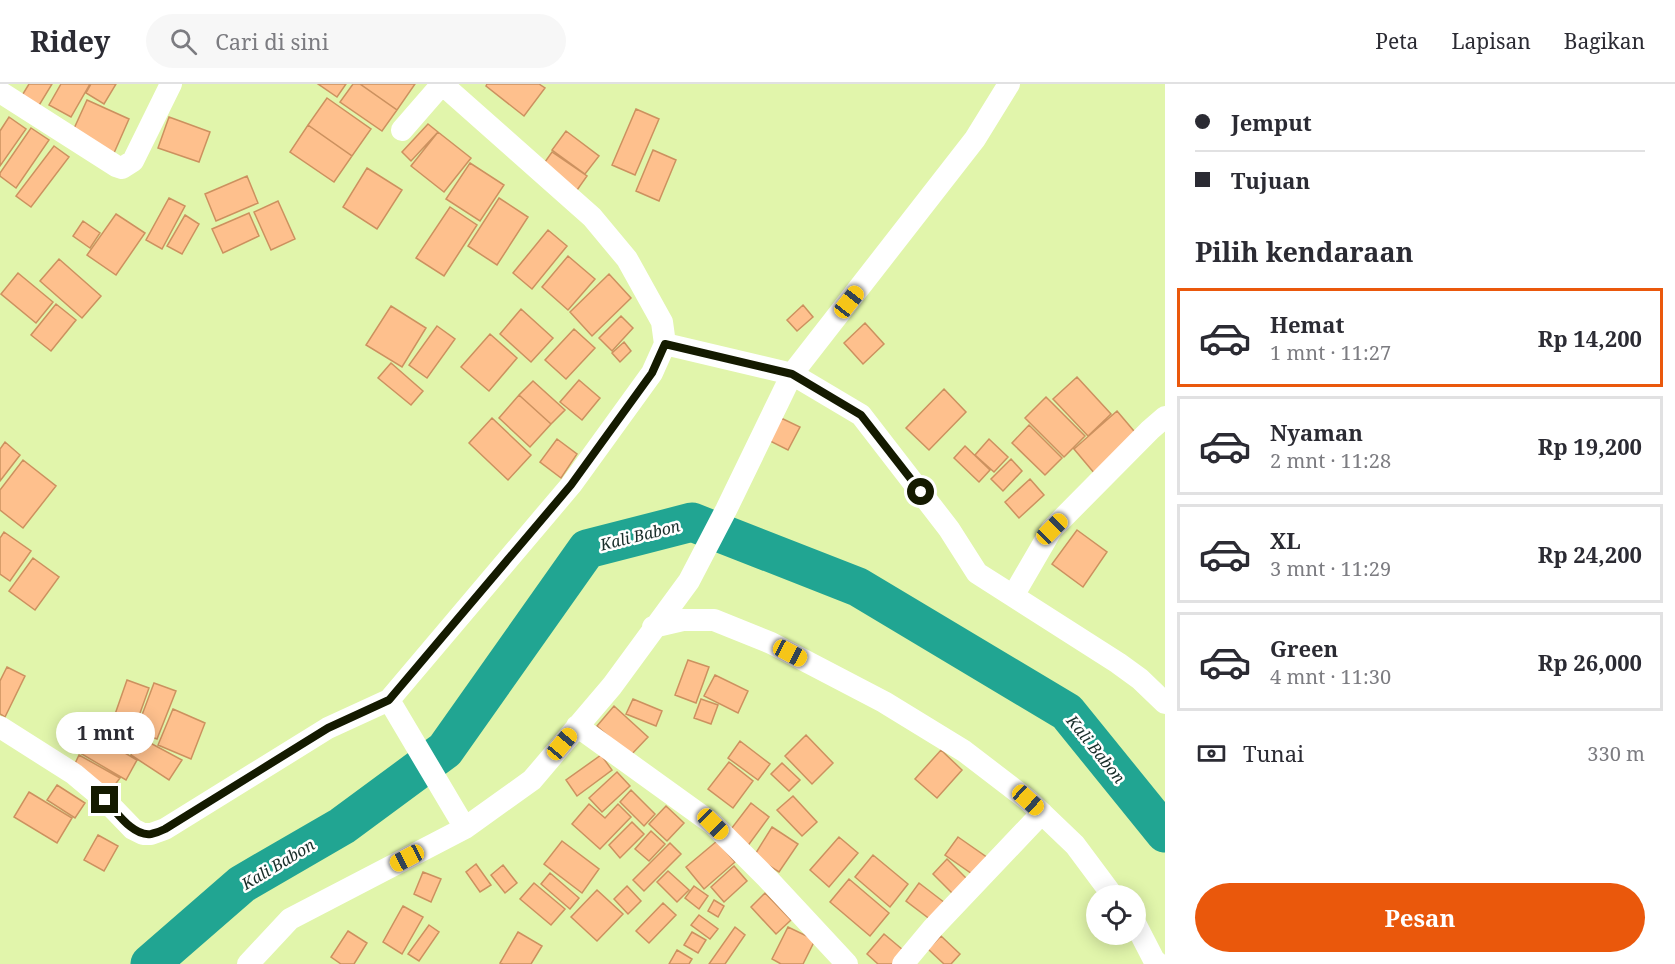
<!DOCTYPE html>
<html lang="id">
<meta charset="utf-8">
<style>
:root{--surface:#fff;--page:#f7f7f7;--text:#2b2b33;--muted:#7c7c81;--line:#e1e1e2;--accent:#ea580c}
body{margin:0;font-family:"Noto Serif",serif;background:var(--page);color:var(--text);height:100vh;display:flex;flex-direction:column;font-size:22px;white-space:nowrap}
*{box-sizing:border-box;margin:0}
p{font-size:20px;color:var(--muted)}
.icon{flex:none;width:33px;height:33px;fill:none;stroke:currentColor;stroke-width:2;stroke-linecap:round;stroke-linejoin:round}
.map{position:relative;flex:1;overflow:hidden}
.side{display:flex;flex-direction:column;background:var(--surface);width:510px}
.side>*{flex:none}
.guide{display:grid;align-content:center;height:132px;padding:0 30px;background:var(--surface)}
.fabs{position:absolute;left:1086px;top:801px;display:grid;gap:12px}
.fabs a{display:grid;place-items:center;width:60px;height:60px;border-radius:50%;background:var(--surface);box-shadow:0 3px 15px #0003;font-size:30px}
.end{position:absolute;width:27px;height:27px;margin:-14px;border:8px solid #141a00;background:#fff;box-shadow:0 0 0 3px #fff}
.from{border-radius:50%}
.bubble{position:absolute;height:42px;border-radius:21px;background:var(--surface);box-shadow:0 3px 15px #0003;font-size:20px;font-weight:700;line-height:42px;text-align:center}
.car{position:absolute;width:18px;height:36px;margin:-18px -9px;border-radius:8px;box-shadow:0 0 4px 2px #0007;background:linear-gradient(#f5c518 24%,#345 0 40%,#f5c518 0 76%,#345 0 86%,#f5c518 0)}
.guide b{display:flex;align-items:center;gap:21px;height:57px;font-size:22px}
.guide b+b{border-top:2px solid var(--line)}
.guide i{width:15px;height:15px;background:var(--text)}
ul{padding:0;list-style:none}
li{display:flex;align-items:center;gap:18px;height:99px;margin:0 12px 9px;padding:0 18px;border:3px solid var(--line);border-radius:0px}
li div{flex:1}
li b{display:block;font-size:22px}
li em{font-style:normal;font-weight:700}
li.current{border-color:var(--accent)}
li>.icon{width:54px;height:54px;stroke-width:1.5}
h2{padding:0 30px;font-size:27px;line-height:72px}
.pay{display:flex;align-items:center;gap:15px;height:66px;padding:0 30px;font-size:22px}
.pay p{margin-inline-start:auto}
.action{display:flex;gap:12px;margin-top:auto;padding:12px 30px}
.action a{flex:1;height:69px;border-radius:36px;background:var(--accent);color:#fff;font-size:24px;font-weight:700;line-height:69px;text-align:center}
header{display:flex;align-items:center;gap:36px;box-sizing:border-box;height:84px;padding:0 30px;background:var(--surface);border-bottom:2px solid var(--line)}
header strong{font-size:28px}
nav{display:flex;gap:33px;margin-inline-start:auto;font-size:21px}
.search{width:420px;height:54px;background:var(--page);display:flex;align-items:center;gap:15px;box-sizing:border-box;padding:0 21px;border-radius:33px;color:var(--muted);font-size:22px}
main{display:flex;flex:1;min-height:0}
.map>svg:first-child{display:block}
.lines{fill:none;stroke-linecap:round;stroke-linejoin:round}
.river{stroke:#21a592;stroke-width:39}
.building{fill:#fec08d;stroke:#cc915f;stroke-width:1.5}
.minor{stroke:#fff;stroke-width:22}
.route{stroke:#141a00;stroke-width:8}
.labels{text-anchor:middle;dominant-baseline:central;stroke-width:5;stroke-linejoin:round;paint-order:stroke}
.water-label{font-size:16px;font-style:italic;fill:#192e2a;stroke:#fff}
</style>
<header>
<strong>Ridey</strong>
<div class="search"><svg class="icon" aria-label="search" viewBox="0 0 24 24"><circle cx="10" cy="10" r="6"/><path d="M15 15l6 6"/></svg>Cari di sini</div>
<nav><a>Peta</a><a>Lapisan</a><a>Bagikan</a></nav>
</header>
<main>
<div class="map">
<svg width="1165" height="880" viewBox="0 0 1165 880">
<rect width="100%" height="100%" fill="#e1f5ab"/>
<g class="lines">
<path class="river" d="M150,880l92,-80 100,-58 103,-76 142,-201 105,-27 166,65 209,125 98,121"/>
</g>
<path class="building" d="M29,0h23l-17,28 -17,-10z
M61,0h29l-19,33 -22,-12z
M91,0h25l-12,20 -18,-11z
M318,0h28l-9,13z
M353,0h7l37,26 -15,21 -42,-29z
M360,0h55l-18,26z
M487,0h52l6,4 -21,28 -38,-30z
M327,14l44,31 -19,27 -44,-31z
M87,16l42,19 -15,34 -42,-20z
M636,25l23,10 -24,56 -23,-10z
M9,33l17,12 -26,37v-35z
M169,33l41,15 -11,30 -41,-14z
M428,40l10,8 -27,29 -9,-9z
M308,41l44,31 -18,26 -44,-30z
M31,44l18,12 -33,48 -16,-12v-3z
M566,47l33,25 -14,18 -33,-24z
M438,48l33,26 -27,34 -33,-26z
M54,62l15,11 -38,50 -15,-11z
M653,66l23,10 -17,41 -23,-10z
M552,68l35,24 -12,17 -35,-24z
M470,79l34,22 -24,36 -34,-22z
M367,84l35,22 -25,39 -34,-22z
M247,92l11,27 -42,18 -11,-27z
M169,114l16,8 -23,43 -16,-9z
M499,114l29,19 -31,48 -29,-19z
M278,117l17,38 -24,11 -17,-38z
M450,123l27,18 -33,51 -28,-18z
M249,129l10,23 -36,17 -11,-24z
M116,130l29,19 -29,42 -29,-20z
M185,131l14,9 -17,30 -15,-8z
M83,137l17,12 -10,15 -17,-12z
M548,146l19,16 -35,43 -19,-16z
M568,172l27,23 -27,31 -26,-23z
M59,175l42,37 -19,22 -42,-37z
M18,189l35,29 -17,21 -35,-29z
M609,190l22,24 -39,38 -22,-24z
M56,220l20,16 -25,31 -20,-16z
M803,221l10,12 -16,14 -10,-11z
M391,222l35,22 -24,39 -36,-22z
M521,225l32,29 -22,24 -31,-28z
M621,232l12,12 -21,23 -13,-13z
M865,239l19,21 -21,20 -19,-21z
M437,242l18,13 -28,39 -18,-13z
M574,245l21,19 -29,31 -21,-19z
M490,250l27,24 -28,33 -28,-24z
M624,258l7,9 -11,11 -8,-9z
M391,279l32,28 -12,14 -33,-27z
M1077,293l34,37 -23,22 -35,-37z
M579,296l21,18 -18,22 -22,-18z
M533,297l32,29 -14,14 -32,-29z
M944,305l22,23 -37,38 -23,-22z
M519,311l32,29 -21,23 -31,-29z
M1046,313l39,39 -21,21 -39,-39z
M1117,327l22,26 -44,37 -21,-25z
M492,334l39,37 -23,25 -39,-37z
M781,334l19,9 -12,23 -18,-9z
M1029,341l33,33 -17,17 -33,-32z
M557,355l20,15 -16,24 -21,-16z
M989,355l19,18 -14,15 -19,-17z
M5,358l15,13 -20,26v-32z
M965,362l25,24 -11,12 -25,-24z
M1011,375l11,12 -19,20 -12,-12z
M23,376l33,26 -33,42 -23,-18v-20z
M1030,395l14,16 -25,23 -14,-16z
M1077,446l30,22 -24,35 -31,-23z
M4,448l27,19 -21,30 -10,-7v-36z
M33,474l26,19 -24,33 -26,-19z
M688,576l21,7 -13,36 -21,-8z
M7,583l18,9 -20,41 -5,-3v-33z
M715,591l33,16 -10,22 -34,-17z
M127,596l22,8 -14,39 -22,-7z
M154,599l22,8 -19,48 -21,-8z
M633,615l29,12 -6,15 -30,-12z
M701,615l17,6 -7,19 -17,-6z
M614,622l34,31 -18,19 -33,-30z
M173,625l32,14 -14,36 -33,-14z
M91,649l46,27 -11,20 -46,-27z
M806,651l27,28 -21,21 -27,-28z
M139,653l43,23 -13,20 -38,-25z
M740,657l30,23 -12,16 -30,-22z
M941,666l21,20 -25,28 -22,-19z
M79,671l41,23 -12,16 -36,-24z
M601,671l11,15 -35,26 -11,-16z
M729,678l24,19 -20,27 -25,-19z
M782,679l18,17 -11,11 -18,-17z
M617,688l13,14 -28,26 -13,-14z
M57,701l28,18 -10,15 -28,-18z
M631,706l24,24 -11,12 -24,-24z
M29,708l43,26 -15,25 -43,-26z
M793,712l24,26 -15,14 -25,-26z
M751,719l18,14 -22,30 -19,-14z
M589,720l16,14 13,-14 13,13 -31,32 -28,-25z
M666,722l18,17 -17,18 -18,-17z
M632,738l12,12 -24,24 -11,-13z
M772,743l26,17 -19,28 -25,-16z
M651,747l14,13 -16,17 -14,-12z
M98,751l20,11 -14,25 -20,-11z
M839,753l19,16 -29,34 -19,-17z
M958,753l30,21 -13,18 -30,-21z
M562,757l37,28 -17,24 -38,-29z
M717,757l18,21 -31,27 -18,-22z
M670,759l11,11 -37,37 -11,-11z
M873,771l35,29 -18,23 -35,-30z
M947,775l23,23 -14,15 -23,-23z
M476,780l15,21 -11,7 -14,-20z
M503,781l14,18 -12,10 -14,-18z
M734,782l13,15 -23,21 -13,-15z
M668,787l21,19 -12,12 -20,-20z
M423,788l18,7 -10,23 -17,-8z
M550,789l29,25 -9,11 -29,-25z
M849,795l40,34 -19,23 -40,-34z
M534,799l31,26 -14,16 -31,-26z
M919,799l30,23 -14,17 -29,-22z
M627,802l14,15 -13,13 -14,-15z
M694,802l14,10 -9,13 -14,-11z
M597,806l26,24 -26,27 -26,-24z
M765,809l26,27 -15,14 -25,-27z
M714,816l10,6 -6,11 -10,-6z
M663,819l13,12 -27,28 -13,-12z
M403,822l20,11 -21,37 -19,-12z
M699,831l19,14 -8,10 -19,-14z
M429,841l10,7 -20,29 -11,-7z
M735,843l10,8 -20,29h-16z
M788,843l27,13 -12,24h-22l-9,-5z
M348,847l19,12 -13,21h-13l-10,-7z
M518,848l24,14 -11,18h-28l-3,-1z
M692,848l14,8 -8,13 -14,-8z
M884,850l25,21 -8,9h-23l-11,-10z
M941,852l19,18 -9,10h-7l-16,-15z
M677,866l15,9 -3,5h-20z"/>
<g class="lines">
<path class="minor" d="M1009,0l-34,55 -183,235 69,41 88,114 28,44 141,90 22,16 25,24
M0,8l116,74 6,2 11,-7 38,-77
M402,46l40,-46
M1013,512l39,-67 98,-99 15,-13
M653,543l30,-7h31l57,23 113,59 80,49 64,49 47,45 38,51
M389,616l182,-215 81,-112 13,-29 -3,-22 -35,-63 -35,-42 -150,-133
M577,642l136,98 54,54 80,86
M0,643l74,47 31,26 28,29 10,5h8l14,-5 163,-101 61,-28 76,128
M1136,841l18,35 5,4
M248,880l42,-45 175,-91 67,-48 80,-94 77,-105 37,-71 66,-136 -127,-30
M903,880l30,-36 109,-115"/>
</g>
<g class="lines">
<path class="route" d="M105,716c11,11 28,37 46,34 5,-1 10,-3 14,-5l163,-101 61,-28 182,-215 81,-112 13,-29 127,30 69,41 60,77"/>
</g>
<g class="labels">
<g class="water-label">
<text transform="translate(640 451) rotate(-14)">Kali Babon</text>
<text transform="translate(1096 665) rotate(51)">Kali Babon</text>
<text transform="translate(278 780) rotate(-31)">Kali Babon</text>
</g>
</g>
</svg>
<div class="fabs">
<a><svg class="icon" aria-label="locate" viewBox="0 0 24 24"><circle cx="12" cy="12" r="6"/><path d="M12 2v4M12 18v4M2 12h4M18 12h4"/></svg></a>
</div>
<i class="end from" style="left:921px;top:408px"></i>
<i class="end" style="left:105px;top:716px"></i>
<div class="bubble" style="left:56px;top:628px;width:99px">1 mnt</div>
<i class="car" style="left:849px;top:218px;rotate:38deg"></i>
<i class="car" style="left:1052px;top:445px;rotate:45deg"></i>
<i class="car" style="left:790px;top:569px;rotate:118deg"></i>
<i class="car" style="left:562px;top:660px;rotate:40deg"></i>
<i class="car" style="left:1028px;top:716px;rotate:132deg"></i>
<i class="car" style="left:713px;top:740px;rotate:135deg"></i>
<i class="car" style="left:407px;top:774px;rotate:242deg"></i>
</div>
<section class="side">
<div class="guide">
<b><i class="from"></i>Jemput</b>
<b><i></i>Tujuan</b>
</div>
<h2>Pilih kendaraan</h2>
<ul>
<li class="current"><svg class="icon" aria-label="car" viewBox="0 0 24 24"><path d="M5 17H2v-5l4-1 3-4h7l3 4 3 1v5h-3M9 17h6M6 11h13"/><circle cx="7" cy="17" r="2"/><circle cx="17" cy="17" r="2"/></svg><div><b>Hemat</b><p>1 mnt · 11:27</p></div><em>Rp 14,200</em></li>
<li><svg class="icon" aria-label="car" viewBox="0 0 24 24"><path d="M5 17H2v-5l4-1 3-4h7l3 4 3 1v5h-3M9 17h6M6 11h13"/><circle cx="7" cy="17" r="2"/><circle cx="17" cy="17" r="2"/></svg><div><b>Nyaman</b><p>2 mnt · 11:28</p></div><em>Rp 19,200</em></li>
<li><svg class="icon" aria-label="car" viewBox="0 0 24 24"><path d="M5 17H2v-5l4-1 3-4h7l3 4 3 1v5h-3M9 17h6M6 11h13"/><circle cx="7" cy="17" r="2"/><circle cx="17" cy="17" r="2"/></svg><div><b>XL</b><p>3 mnt · 11:29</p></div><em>Rp 24,200</em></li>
<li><svg class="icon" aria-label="car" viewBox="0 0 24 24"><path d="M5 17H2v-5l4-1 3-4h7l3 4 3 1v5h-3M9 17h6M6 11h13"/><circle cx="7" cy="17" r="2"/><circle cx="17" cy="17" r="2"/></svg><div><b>Green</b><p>4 mnt · 11:30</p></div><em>Rp 26,000</em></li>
</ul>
<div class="pay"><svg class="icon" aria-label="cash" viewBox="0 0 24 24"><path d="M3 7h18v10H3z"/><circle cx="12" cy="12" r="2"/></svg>Tunai<p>330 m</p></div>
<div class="action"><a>Pesan</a></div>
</section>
</main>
